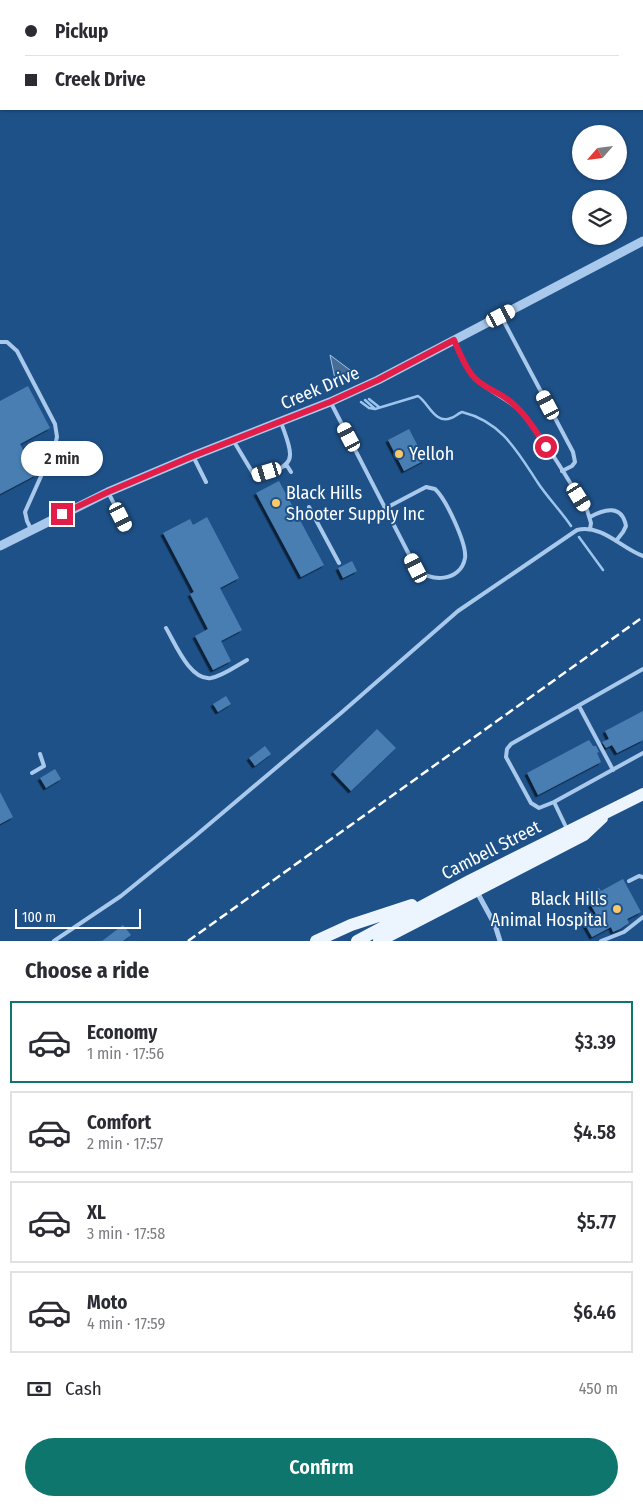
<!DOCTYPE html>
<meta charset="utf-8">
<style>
:root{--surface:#fff;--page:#f7f7f7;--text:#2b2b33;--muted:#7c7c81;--line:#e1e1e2;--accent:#0f766e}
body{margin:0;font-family:"Fira Sans Condensed",sans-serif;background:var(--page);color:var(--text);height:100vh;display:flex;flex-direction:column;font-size:19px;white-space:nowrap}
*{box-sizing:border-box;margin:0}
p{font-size:16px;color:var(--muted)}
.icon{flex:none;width:28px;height:28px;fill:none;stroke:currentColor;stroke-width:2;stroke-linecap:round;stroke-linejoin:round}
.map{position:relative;height:941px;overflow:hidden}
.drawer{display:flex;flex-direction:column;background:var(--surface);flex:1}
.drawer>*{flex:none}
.hud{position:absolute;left:0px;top:0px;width:644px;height:110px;box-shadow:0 1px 4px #0004;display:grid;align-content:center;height:110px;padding:0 25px;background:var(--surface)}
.needle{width:32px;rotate:242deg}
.buttons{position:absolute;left:572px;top:125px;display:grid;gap:10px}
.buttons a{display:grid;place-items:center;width:55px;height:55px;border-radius:50%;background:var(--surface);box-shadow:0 1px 4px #0004;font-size:25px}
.scale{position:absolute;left:15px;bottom:12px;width:126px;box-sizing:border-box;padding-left:5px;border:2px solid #fff;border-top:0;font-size:14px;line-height:18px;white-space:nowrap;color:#fff;-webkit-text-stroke:4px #1e5188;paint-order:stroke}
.end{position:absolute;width:22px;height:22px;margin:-11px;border:6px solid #e11d48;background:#fff;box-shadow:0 0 0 2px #fff}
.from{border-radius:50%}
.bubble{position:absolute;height:35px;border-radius:18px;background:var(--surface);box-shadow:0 1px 4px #0004;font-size:16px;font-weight:600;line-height:35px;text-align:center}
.car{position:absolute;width:15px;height:30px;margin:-15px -8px;border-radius:6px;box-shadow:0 0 4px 1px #0007;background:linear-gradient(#fff 24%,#345 0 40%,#fff 0 76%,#345 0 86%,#fff 0)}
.hud b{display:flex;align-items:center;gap:18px;height:48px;font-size:19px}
.hud b+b{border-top:1px solid var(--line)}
.hud i{width:12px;height:12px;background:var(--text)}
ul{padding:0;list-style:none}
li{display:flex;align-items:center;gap:15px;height:82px;margin:0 10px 8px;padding:0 15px;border:2px solid var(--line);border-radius:0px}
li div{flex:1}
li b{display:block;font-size:19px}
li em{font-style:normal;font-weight:600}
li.active{border-color:var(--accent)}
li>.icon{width:45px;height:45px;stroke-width:1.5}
h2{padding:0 25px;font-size:22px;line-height:60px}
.pay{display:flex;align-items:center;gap:12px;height:55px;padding:0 25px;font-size:19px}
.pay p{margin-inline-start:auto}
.primary-button{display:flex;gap:10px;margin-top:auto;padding:10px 25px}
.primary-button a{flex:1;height:58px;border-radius:30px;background:var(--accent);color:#fff;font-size:20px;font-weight:600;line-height:58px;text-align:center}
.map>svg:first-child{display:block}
.water{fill:#486d94;stroke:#9bc5ed}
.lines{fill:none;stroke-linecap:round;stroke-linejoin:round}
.stream{stroke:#9bc5ed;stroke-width:2.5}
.river{stroke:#486d94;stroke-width:15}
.building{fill:#4a7eb2;filter:url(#shadow)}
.service{stroke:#a8c9eb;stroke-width:4}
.minor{stroke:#a8c9eb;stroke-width:5}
.tertiary{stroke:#a8c9eb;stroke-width:9}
.primary{stroke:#ecf4fe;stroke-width:12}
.rail{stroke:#fff;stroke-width:2.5;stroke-dasharray:9 4;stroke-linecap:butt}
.route{stroke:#e11d48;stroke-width:6}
.poi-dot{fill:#fac867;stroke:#1e5188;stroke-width:2}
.labels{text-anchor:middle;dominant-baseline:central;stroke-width:4;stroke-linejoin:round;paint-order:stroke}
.street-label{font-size:18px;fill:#fff;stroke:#1e5188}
.poi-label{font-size:18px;fill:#fff;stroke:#1e5188;text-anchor:start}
</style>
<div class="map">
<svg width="643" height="941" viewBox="0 0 643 941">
<defs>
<filter id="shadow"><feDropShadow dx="-2.5" dy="2.5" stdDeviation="0" flood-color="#0009"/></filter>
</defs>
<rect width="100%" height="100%" fill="#1e5188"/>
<path class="water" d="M330,355l20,15 1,7 -9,4 -7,-2z"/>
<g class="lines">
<path class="stream" d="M369,399l10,8
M365,400l9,8
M361,402l8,6 6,1 43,-13c10,6 17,29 33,22 4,-1 6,-4 11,-6 40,10 55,39 76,71 10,15 23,28 33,43
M579,537l24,33"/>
<path class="river" d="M89,1l1,-1
M0,24h1"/>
</g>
<path class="building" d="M28,386l22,42 -30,16 16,31 -36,19v-93z
M409,429l16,31 -21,11 -16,-31z
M279,481l45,84 -23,12 -45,-84z
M207,517l32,61 -19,10 22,42 -21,11 10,20 -18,9 -18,-34 13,-7 -18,-35 4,-2 -31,-59 27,-14 3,6z
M352,561l5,10 -14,7 -5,-10z
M226,696l5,8 -13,8 -5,-8z
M643,711v29l-26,13 -5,-8 -6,3 -4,-6 7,-3 -4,-8z
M377,729l19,19 -45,43 -18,-19z
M589,740l4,6h3l3,6 -2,1 4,9 -63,33 -11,-22z
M265,746l6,8 -16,12 -6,-8z
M55,769l6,10 -15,9 -6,-10z
M0,792l13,25 -13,7z
M623,879l18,33 -14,7 2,4 -9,6 -7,3 -2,-5 -19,10 -9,-16 13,-7 -11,-19 14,-7 2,3z
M123,925l8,10 -8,6h-21z"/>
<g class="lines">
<path class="service" d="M501,316l72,136 2,10 -3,4 -10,5
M0,342h7l10,9 38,73 2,13 -2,8 -30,67 2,9 4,8
M454,342c6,11 11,27 21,36 14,15 33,19 49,37 23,27 44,65 63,95l4,13 -1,6
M331,403l85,165c13,15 45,14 49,-10 2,-14 -19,-59 -30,-69l-9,-2 -40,21
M233,440l21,35c11,0 37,-6 36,-21 0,-10 -6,-22 -9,-32
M193,456l13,26
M286,464l5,8
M108,492l19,37
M309,507l30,56
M590,517c14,-8 32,-13 36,9l-3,6 -7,9
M166,628c9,15 24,53 45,50 12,-2 25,-12 36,-18
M643,669l-132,75 -4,5 -1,8 25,46 8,5 15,-6 89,-49
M579,706l34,64
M32,773l12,-7 -4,-12
M554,802l13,27
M629,881l10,-5 4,1
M54,941l67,-45 73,-59 147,-124 117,-102 119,-81c25,-6 44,18 66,26
M601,941l23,-9 19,-15"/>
<path class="minor" d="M477,892l18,33 5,16"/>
<path class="tertiary" d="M0,546l108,-54 85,-36 137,-54 48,-22 265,-139"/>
<path class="primary" d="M316,941l35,-16 61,-20
M357,941l114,-61 172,-86
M379,941l205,-106 18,-17"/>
<path class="rail" d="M188,941l455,-324"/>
</g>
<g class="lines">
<path class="route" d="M62,514l46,-22 85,-36 137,-54 48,-22 76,-40c5,12 10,25 18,35 8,11 24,16 35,24 17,12 28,31 39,48"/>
</g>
<g class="poi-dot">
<circle cx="399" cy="454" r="5"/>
<circle cx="276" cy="503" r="5"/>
<circle cx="617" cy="909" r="5"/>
</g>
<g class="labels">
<g class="street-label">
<text transform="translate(320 388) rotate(-23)">Creek Drive</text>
<text transform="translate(491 850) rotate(-27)">Cambell Street</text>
</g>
<g class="poi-label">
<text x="409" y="454">Yelloh</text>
<text x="286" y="493">Black Hills<tspan x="286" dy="21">Shooter Supply Inc</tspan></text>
<text x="607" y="899" text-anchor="end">Black Hills<tspan x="607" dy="21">Animal Hospital</tspan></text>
</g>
</g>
</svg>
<div class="buttons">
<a><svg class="needle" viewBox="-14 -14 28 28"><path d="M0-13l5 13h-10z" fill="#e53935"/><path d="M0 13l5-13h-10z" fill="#7c7c81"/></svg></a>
<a><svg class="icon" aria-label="layers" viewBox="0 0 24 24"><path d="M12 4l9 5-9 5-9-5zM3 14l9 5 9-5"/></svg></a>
</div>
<div class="scale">100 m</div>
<i class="end from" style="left:546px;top:447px"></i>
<i class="end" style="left:62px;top:514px"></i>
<div class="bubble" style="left:21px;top:441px;width:82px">2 min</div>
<i class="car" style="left:501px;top:316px;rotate:63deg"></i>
<i class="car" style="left:548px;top:405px;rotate:332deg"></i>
<i class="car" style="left:349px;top:437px;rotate:332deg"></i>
<i class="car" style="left:267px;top:472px;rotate:253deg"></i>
<i class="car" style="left:579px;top:497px;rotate:148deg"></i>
<i class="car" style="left:121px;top:517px;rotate:153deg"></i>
<i class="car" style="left:416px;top:568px;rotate:333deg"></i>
<div class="hud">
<b><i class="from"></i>Pickup</b>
<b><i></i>Creek Drive</b>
</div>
</div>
<section class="drawer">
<h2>Choose a ride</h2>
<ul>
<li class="active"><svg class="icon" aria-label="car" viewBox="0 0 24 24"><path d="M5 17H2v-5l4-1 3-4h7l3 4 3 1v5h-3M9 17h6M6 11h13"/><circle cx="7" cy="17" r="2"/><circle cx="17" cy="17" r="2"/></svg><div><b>Economy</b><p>1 min · 17:56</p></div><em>$3.39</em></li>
<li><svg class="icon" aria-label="car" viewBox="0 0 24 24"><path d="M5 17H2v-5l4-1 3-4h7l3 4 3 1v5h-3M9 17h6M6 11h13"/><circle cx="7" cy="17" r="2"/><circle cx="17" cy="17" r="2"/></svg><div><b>Comfort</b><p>2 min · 17:57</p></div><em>$4.58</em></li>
<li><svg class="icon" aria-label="car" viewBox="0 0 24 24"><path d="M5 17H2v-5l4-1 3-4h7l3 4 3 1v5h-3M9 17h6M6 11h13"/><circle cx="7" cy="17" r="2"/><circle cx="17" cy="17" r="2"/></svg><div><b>XL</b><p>3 min · 17:58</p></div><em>$5.77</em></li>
<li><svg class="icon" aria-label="car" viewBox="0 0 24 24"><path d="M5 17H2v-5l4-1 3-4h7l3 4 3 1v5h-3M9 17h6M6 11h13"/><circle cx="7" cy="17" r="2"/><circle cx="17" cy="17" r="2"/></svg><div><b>Moto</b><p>4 min · 17:59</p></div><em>$6.46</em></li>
</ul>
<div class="pay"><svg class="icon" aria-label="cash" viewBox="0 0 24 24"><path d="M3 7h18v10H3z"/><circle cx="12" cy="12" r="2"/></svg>Cash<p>450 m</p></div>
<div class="primary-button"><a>Confirm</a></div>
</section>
